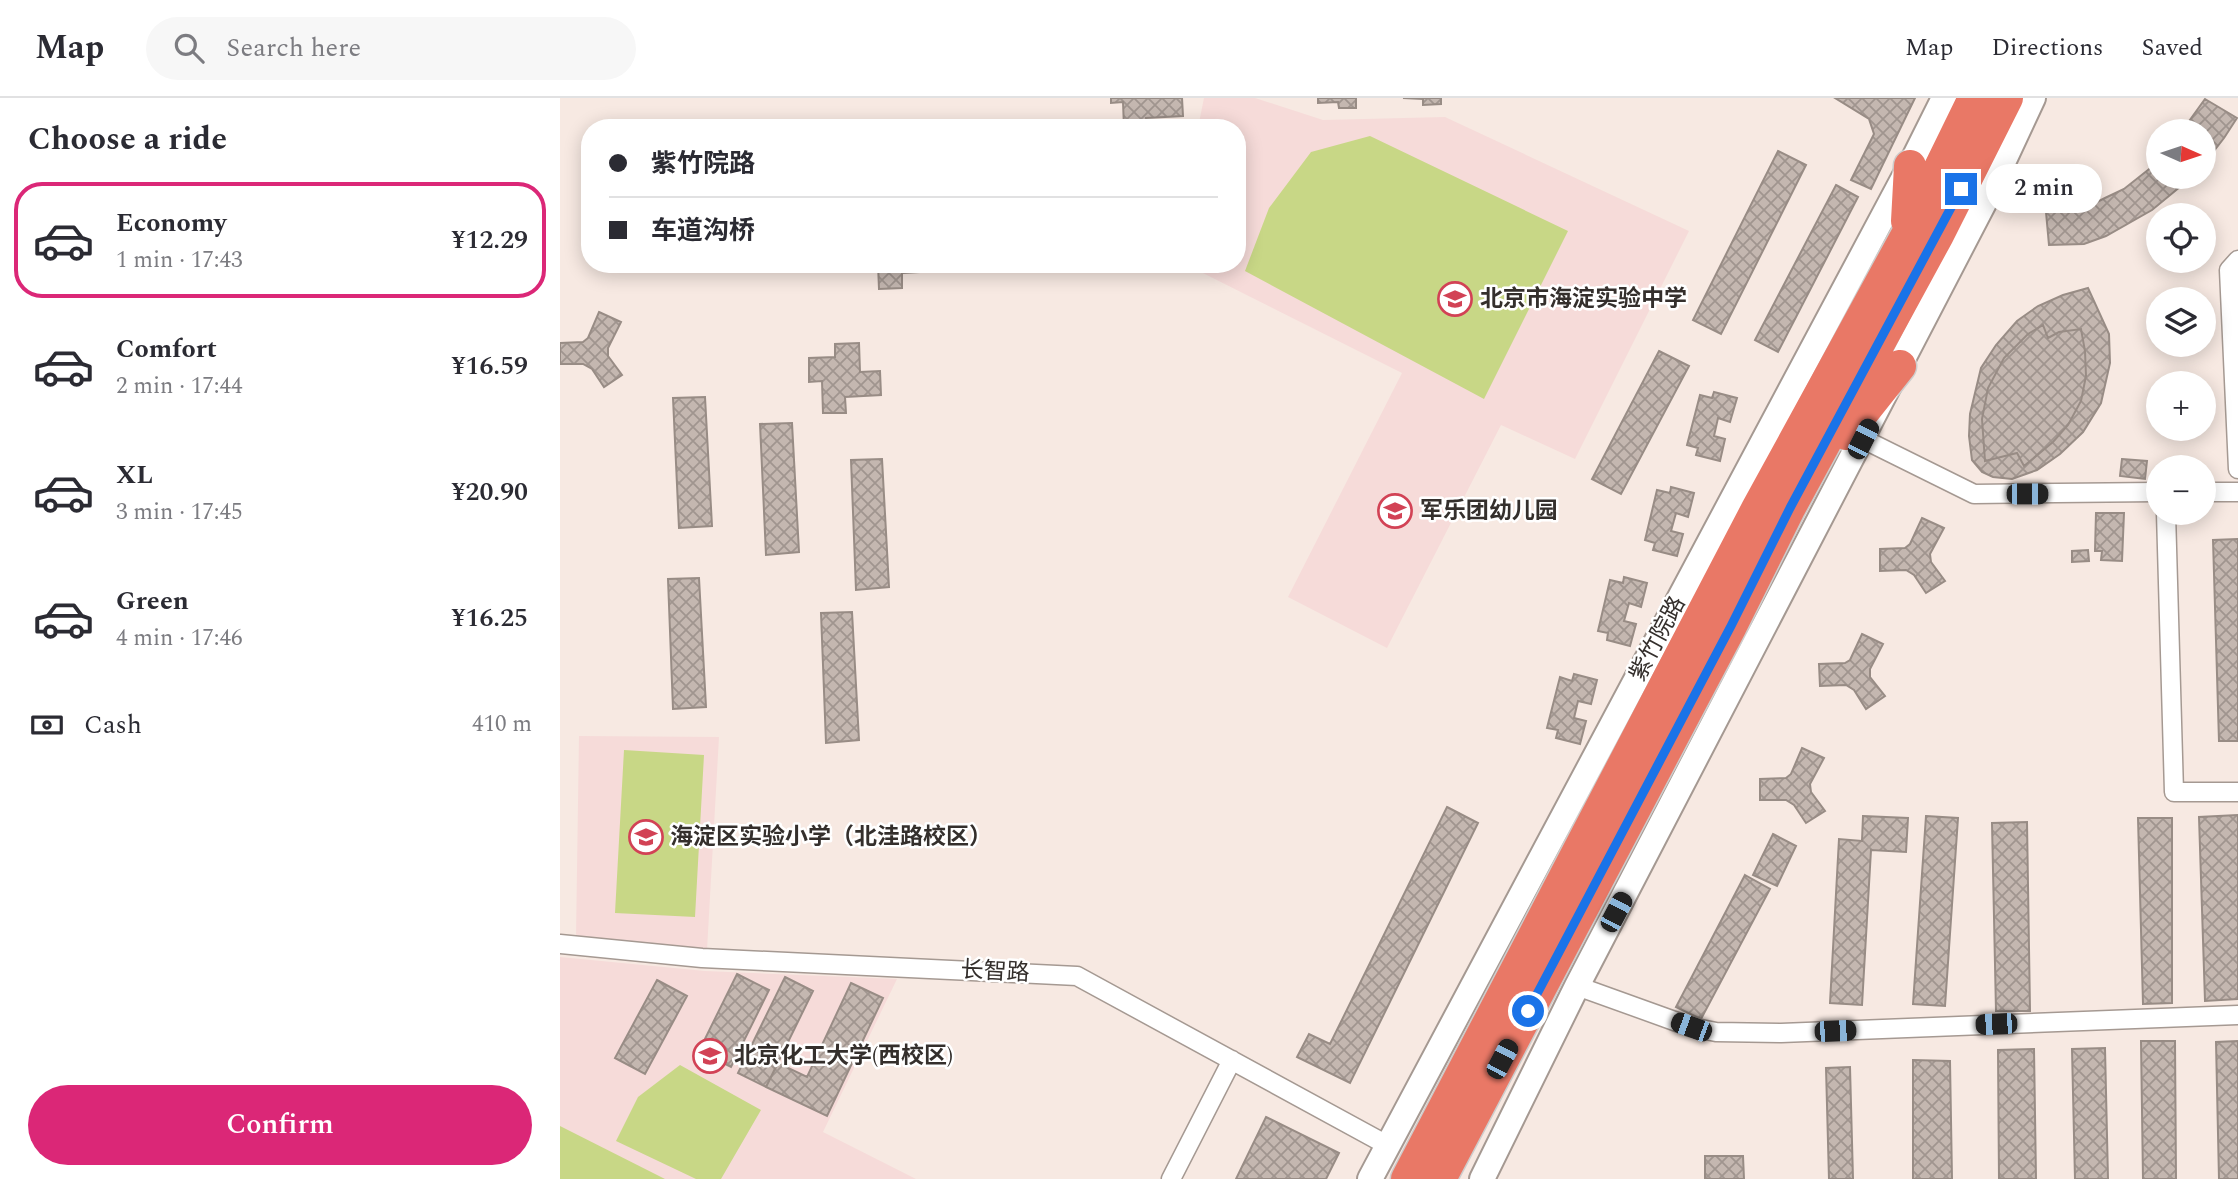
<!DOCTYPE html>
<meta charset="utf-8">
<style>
:root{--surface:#fff;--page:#f7f7f7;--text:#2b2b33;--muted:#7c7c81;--line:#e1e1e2;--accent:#db2777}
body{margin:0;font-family:Spectral,"Noto Sans SC",serif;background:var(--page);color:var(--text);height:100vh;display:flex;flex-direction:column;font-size:26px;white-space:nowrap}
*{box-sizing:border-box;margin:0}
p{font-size:23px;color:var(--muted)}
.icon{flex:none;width:38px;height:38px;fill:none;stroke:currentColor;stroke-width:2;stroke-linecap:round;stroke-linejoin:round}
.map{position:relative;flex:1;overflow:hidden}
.details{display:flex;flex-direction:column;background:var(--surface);width:560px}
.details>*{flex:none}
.banner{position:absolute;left:21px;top:21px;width:665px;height:154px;border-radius:28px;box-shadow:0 4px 18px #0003;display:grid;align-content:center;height:154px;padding:0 28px;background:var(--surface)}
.needle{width:46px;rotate:93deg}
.fabs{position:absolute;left:1586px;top:21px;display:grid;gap:14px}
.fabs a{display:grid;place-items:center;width:70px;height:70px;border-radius:50%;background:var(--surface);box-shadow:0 4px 18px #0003;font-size:35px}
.end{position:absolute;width:32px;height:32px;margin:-16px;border:9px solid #1a73e8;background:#fff;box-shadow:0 0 0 4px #fff}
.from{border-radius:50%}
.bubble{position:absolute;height:49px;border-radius:24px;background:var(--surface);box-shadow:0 4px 18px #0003;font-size:23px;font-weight:600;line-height:49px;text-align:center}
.car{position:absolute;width:21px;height:42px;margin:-21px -10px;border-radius:9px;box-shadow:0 0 5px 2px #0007;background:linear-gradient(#222 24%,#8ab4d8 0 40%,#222 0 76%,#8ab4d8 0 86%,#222 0)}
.banner b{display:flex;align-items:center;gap:24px;height:66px;font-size:26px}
.banner b+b{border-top:2px solid var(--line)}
.banner i{width:18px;height:18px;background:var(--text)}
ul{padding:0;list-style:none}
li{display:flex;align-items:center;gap:21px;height:116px;margin:0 14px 10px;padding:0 14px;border:4px solid transparent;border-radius:28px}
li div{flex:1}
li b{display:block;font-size:26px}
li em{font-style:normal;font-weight:600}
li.current{border-color:var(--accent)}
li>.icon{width:63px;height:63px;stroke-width:1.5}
h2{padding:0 28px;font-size:32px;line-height:84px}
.pay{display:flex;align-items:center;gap:18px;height:77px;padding:0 28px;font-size:26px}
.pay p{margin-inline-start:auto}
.cta{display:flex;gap:14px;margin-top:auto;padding:14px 28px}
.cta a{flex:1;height:80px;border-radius:42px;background:var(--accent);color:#fff;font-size:28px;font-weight:600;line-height:80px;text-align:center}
header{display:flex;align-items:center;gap:42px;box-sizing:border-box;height:98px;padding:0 35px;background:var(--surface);border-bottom:2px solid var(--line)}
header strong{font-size:33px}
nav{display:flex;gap:38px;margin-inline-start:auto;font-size:24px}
.search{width:490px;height:63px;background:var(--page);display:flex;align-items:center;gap:18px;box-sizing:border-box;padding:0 24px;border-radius:38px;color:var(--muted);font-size:26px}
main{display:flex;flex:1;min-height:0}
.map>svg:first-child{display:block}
.education{fill:#f6dbd9}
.green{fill:#c8d786}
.building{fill:url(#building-cross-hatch);stroke:#988c85;stroke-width:2}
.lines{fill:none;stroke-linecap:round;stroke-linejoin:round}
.street-casing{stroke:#a59992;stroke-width:21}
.secondary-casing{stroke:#a59992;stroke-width:28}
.highway-casing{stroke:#cecdcc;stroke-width:35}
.street{stroke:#fff;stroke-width:18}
.secondary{stroke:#fff;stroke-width:24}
.highway{stroke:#e97866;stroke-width:32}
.route{stroke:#1a73e8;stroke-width:9}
.labels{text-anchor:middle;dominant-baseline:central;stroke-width:5;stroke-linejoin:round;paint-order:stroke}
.poi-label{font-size:23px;font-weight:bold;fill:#342f2c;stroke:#fff;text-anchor:start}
.street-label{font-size:23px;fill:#342f2c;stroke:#fff}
</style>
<header>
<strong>Map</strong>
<div class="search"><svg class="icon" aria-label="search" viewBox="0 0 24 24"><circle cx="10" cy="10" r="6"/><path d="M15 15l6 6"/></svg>Search here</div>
<nav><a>Map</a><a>Directions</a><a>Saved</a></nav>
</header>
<main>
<section class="details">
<h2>Choose a ride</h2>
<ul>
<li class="current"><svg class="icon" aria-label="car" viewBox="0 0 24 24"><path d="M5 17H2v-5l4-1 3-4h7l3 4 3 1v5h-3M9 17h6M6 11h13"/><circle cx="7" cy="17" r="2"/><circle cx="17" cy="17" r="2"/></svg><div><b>Economy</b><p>1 min · 17:43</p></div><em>¥12.29</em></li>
<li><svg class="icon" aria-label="car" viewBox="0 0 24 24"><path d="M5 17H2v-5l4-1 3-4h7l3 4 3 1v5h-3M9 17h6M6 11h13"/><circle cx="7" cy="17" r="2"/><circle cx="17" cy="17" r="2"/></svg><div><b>Comfort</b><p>2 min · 17:44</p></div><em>¥16.59</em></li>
<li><svg class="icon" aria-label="car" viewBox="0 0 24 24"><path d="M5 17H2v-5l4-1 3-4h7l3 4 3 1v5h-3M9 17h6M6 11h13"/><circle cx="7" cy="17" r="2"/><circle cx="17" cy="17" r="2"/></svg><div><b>XL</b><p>3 min · 17:45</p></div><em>¥20.90</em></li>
<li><svg class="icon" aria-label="car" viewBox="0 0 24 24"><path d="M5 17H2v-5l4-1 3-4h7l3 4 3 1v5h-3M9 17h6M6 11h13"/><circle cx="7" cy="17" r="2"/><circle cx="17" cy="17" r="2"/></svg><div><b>Green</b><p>4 min · 17:46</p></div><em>¥16.25</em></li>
</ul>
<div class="pay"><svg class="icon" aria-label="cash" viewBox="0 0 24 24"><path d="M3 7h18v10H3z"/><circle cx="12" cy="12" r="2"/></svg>Cash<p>410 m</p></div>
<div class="cta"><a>Confirm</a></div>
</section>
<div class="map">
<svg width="1678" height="1081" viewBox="0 0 1678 1081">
<defs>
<pattern id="building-cross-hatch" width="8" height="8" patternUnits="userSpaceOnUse" patternTransform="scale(1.75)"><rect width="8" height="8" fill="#c4b7b0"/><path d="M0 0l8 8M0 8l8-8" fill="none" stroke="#a0958f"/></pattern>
</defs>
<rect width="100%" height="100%" fill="#f7e9e2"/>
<path class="education" d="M644,0h51l68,22 122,-3 244,114 -114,228 -74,-34 -114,223 -99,-51 114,-224 -217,-109h52v-136h-39z
M19,638l140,1 -12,213 -131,-13z
M0,859l145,14 192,8 -74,153 93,47h-356z"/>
<path class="green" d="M810,38l198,95 -84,168 -239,-128 24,-63 42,-56z
M64,652l80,5 -9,162 -80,-4z
M120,967l81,45 -40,69h-25l-80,-38 22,-44z
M0,1028l105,53h-105z"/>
<path class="building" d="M551,0h71l1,18 -37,2 1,10h-23l-1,-26 -12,1z
M758,0h38v10h-17l-1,-6 -20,1z
M843,0h38v6l-18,1v-6z
M1275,0h80l-44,91 -20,-9 23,-46 -5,-15z
M1645,1l32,19 -13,20 -21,27v-34h-21z
M1218,53l28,14 -85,169 -28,-14z
M1598,64v15h34l-40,33 -46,26 -22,8 -35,1 -3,-33h19l20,-4 20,-10 19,-9z
M1276,87l22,12 -80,155 -23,-12z
M318,166h59v7l-35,2v15l-23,1z
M1528,190l21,46 1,29 -9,40 -18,29 -23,22 -23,16 -25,9 -19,-2 -11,-5 -10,-12 -3,-24 1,-22 11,-46 15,-23 21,-24 21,-15 25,-11z
M39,214l22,10 -13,26v8l14,19 -18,12 -12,-18 -9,-5h-23v-21l23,-1 5,-4z
M1483,227l5,13 11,-6 22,-3 4,22 1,25 -5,25 -13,24 -15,17 -29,24 -7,-13 -32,8 -3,-42 6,-31 16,-30 24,-24z
M299,245l1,29 20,-1 1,24 -36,2 1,16h-23l-1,-32 -13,1v-24l26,-1v-13z
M1099,253l30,15 -68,128 -29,-15z
M1154,294l23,6 -7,24 -12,-4 -4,18 11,3 -5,22 -24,-6 2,-7 -11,-3 13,-50 12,3z
M145,299l7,129 -33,2 -6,-130z
M232,325l7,129 -33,3 -6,-131z
M322,361l7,128 -33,3 -5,-130z
M1562,361l25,2 -2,18 -25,-3z
M1111,389l23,6 -6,24 -12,-4 -5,18 12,3 -6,22 -24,-6 2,-7 -10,-3 12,-50 13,3z
M1536,415h28l-2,48 -21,-1 1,-9h-7z
M1362,420l22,10 -14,26 1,8 14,19 -19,12 -12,-18 -8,-5 -26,1v-22l25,-1 5,-4z
M1678,441v202h-19l-6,-201z
M1528,452l1,11 -17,1v-11z
M1064,479l23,6 -6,24 -12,-4 -5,18 12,3 -6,22 -23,-6 1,-7 -10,-2 12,-51 13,3z
M139,480l7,129 -33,2 -5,-130z
M292,514l7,128 -33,3 -5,-130z
M1302,536l21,10 -13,25v8l15,19 -19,13 -12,-19 -8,-5 -26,1 -1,-22 26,-1 5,-3z
M1014,576l23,6 -6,24 -13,-3 -4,17 12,3 -6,23 -24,-6 2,-8 -11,-2 13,-51 12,4z
M1242,650l22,10 -14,26 1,8 14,19 -19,12 -12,-18 -8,-5h-26v-21l26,-1 5,-4z
M887,709l31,16 -128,260 -53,-26 12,-23 21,10z
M1678,717v184l-33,2 -6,-184z
M1303,718l45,2 -2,34 -35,-2 -9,155 -32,-2 9,-164 23,2z
M1366,718l32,2 -13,188 -32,-2z
M1578,720h34v185l-29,1z
M1467,724l3,189h-34l-4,-188z
M1213,736l23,12 -19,40 -24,-11z
M1185,777l25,14 -69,130 -25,-12z
M177,876l32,16 -38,77 -32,-16z
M225,879l28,14 -47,96 -28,-14z
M97,882l30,16 -42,78 -30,-16z
M291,885l32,15 -56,118 -61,-29 12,-24 29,14z
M1581,943h34l1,138h-33z
M1678,943v138h-19l-3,-137z
M1545,950l3,131h-33l-3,-130z
M1474,951l2,130h-37l-1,-129z
M1353,962l37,1 2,118h-39z
M1290,969l3,112h-24l-3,-111z
M706,1019l73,36 -13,26h-90z
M1145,1058h38l1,23h-39z"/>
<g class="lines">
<g class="street-casing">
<path id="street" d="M1678,162l-9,10 9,199
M1303,341l111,55 184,-2
M1643,394h35
M1606,415l8,279h64
M0,846l142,14 375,18 310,169
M1017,888l114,41 25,5 65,1 457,-18
M611,1081l61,-119"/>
</g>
<g class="secondary-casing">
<path id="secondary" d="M810,1081l540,-1013 34,-68
M922,1081l95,-193 408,-785 48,-103"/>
</g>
<g class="highway-casing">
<path id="highway" d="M1347,123l3,-55
M1286,336l54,-68
M847,1081l350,-670 150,-274 67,-137
M880,1081l291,-553 59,-119 148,-272 69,-137"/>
</g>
<use href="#street" class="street"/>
<use href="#secondary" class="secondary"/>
<use href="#highway" class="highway"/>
</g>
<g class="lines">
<path class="route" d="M968,913l203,-385 59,-118 171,-319"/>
</g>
<defs>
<g id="school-ring" transform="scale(1.75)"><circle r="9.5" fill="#fff" stroke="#d24255" stroke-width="1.5"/><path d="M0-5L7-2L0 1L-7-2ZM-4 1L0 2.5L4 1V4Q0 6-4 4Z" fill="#d24255"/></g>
<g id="university-ring" transform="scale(1.75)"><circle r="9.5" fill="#fff" stroke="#d24255" stroke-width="1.5"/><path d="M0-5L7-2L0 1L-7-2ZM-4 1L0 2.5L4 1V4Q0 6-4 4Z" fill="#d24255"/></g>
</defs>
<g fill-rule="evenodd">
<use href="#school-ring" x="895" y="201"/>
<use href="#school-ring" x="835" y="413"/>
<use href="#school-ring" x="86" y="739"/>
<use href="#university-ring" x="150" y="958"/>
</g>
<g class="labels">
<g class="poi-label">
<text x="920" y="201">北京市海淀实验中学</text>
<text x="860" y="413">军乐团幼儿园</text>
<text x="110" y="739">海淀区实验小学（北洼路校区）</text>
<text x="174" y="958">北京化工大学(西校区)</text>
</g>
<g class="street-label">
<text transform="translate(1098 541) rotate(-62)">紫竹院路</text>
<text transform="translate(435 874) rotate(3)">长智路</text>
</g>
</g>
</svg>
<div class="fabs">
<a><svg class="needle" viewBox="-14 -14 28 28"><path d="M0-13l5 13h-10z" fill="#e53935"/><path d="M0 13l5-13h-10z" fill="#7c7c81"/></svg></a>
<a><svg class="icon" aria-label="locate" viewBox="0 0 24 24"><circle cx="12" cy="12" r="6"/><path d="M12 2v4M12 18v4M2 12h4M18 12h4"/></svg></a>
<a><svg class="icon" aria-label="layers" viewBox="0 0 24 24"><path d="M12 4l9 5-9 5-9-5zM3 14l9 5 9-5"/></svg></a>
<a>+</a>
<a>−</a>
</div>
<i class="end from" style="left:968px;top:913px"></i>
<i class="end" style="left:1401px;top:91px"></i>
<div class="bubble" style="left:1426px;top:66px;width:116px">2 min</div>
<i class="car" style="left:1303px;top:341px;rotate:27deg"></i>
<i class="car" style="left:1467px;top:396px;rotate:90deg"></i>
<i class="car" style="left:1056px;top:814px;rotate:28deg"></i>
<i class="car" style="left:1436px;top:926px;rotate:268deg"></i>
<i class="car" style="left:1131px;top:929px;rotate:290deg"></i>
<i class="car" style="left:1275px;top:933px;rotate:88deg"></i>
<i class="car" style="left:942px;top:961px;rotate:28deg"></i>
<div class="banner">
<b><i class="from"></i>紫竹院路</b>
<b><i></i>车道沟桥</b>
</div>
</div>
</main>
